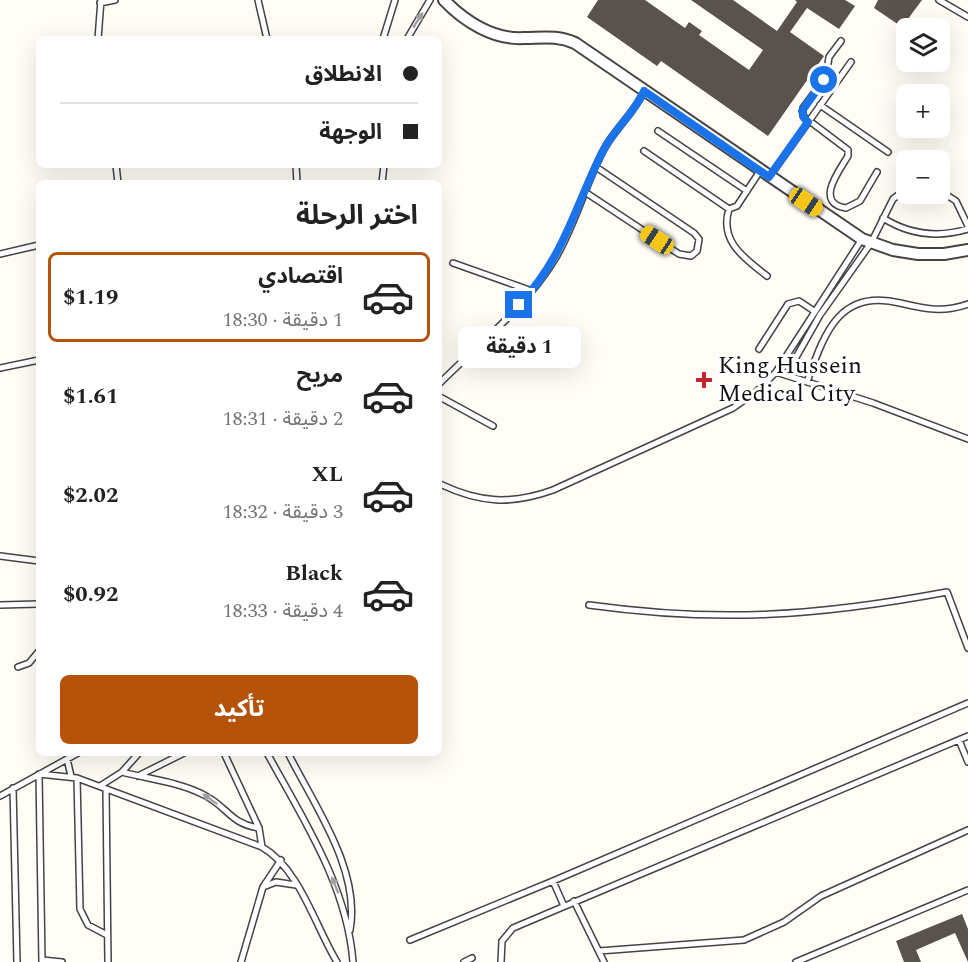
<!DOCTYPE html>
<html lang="ar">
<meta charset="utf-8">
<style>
:root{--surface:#fff;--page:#f6f6f6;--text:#222;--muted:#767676;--line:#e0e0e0;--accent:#b45309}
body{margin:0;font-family:Spectral,"Noto Sans Arabic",serif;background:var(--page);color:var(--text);direction:rtl;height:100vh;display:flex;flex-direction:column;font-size:22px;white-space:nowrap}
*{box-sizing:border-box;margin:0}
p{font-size:20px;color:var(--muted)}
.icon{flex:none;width:33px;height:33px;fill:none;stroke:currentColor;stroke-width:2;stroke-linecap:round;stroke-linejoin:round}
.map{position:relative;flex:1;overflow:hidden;direction:ltr}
.side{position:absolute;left:36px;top:180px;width:406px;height:576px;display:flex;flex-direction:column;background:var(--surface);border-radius:9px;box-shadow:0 6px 24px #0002;direction:rtl}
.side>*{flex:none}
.banner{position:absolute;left:36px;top:36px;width:406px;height:132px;border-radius:9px;box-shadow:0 6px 24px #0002;direction:rtl;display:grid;align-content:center;height:132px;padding:0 24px;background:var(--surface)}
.controls{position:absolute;left:896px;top:18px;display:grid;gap:12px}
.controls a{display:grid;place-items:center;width:54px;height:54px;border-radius:9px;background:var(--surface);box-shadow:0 6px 24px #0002;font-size:30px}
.end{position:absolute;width:27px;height:27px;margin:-14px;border:8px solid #1a73e8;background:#fff;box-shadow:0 0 0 3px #fff}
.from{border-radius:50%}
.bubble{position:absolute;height:42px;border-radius:9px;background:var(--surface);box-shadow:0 6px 24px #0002;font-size:20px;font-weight:700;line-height:42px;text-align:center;direction:rtl}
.car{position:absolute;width:18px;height:36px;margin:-18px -9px;border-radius:8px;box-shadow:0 0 4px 2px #0007;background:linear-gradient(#f5c518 24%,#345 0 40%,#f5c518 0 76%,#345 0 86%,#f5c518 0)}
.banner b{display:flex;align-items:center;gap:21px;height:57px;font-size:22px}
.banner b+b{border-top:2px solid var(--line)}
.banner i{width:15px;height:15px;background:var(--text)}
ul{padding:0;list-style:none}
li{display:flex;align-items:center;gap:18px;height:90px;margin:0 12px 9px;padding:0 12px;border:3px solid transparent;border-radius:9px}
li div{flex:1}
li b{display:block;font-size:22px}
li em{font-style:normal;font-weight:700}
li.selected{border-color:var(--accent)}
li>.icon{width:54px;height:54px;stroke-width:1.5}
h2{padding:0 24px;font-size:27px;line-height:72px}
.button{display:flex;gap:12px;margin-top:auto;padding:12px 24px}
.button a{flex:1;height:69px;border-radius:9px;background:var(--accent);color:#fff;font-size:24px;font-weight:700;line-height:69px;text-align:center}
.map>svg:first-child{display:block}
.building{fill:#5a524d}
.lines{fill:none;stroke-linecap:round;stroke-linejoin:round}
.lane-casing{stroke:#444;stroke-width:8}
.street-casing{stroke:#444;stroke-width:14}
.lane{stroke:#fff;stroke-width:5}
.street{stroke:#fff;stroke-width:10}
.oneway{fill:#a0a0a0}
.route{stroke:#1a73e8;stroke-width:8}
.poi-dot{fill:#c4262e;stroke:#fff;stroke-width:2}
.labels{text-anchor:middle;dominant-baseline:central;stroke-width:6;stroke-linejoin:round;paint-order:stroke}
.poi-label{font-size:24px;fill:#111;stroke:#fff;text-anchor:start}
</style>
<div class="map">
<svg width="968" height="962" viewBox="0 0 968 962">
<rect width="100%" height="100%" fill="#fffdf5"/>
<path class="building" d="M598,0h47l40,28 4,-6 13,9 -3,4 50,35 14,-20 -72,-50h42l44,31 20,-29 -2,-2h50l10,6 -16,23 -32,-21 -17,24 34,24 -56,80 -107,-75 -4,5 -70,-49z
M878,0h44l-20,27 -28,-19z
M962,914l6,15v33l-13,-29 -39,17 5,12h-17l-8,-21z"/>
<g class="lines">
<g class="lane-casing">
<path id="lane" d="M258,0l9,39
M939,0l29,17
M100,3l15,-3
M98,39l3,-39
M383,39l12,-39
M407,39l23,-39
M841,41l-12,16 -3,20 -23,31v8l45,34v6c-9,15 -34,47 -2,52l14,-7 17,-29
M820,105l68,47
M658,131l89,60
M644,151l85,58 8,-3 23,-35
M116,165l2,18
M296,165l1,18
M770,176l81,-114
M382,183l2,-18
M939,190l17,11 12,25
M585,192l94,62 12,2 6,-5 2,-12 -5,-6 -98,-66
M729,209c-10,32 15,49 38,67
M883,218c27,17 55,20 85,11
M0,254l39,-9
M453,263l79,28
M759,349l29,-45 11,-3 15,10
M0,368l39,-8
M776,372l97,31 95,36
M786,375l34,-60 51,-72 22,-44 13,-10
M807,382c17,-47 31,-94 93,-79 25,6 43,10 68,1
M440,383c39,-39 86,-76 115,-124 20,-34 30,-73 48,-108 12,-23 31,-37 41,-60
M440,397l53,29
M440,484c40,19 71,21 113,6l180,-82 23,-16 20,-20 86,-133
M0,556l39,5
M0,605l39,-1
M589,605c130,18 229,11 358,-13l21,56
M18,667l11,-4 10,-12
M959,740l9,22
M224,753l35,75 3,19
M267,753c36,66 80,132 86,209
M288,753c26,52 73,117 62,177
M67,759l4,17
M122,772c26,7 58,10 82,23 23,11 26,29 55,33
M138,776l46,-23
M77,778l3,131 8,16 19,10
M100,786l22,-14 17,-19
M13,788l4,174
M106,789l2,173
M0,796l78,-43
M553,881l11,25
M263,887l13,-5 20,3
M574,901l30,61
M410,940l143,-59 415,-178
M599,951l145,-11 40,-18 37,-26 147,-66
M42,960l20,2
M42,962l-3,-188 38,4 185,69c38,22 53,79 75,115
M241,962l22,-75 18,-27
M464,962l8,-4
M501,962l1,-21 11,-13 455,-192
M796,962l172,-72"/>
</g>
<g class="street-casing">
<path id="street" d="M444,0c20,21 49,40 80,38 18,0 33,-3 51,5l287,196 31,11 25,4h26l24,-4"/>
</g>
<use href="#lane" class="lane"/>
<use href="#street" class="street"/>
</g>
<defs><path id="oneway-solid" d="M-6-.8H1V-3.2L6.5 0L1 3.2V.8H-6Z" transform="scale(1.5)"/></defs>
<g class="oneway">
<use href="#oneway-solid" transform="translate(418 20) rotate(-57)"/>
<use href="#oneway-solid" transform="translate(210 799) rotate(-145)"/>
<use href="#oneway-solid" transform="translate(335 885) rotate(-112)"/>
</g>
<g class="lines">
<path class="route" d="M519,305c46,-49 55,-97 84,-154 11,-22 31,-37 41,-60l125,86 39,-55 -4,-4 -2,-7 22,-31"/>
</g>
<path class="poi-dot" d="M701 371h6v6h6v6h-6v6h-6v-6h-6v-6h6z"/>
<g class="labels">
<g class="poi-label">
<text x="718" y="366">King Hussein<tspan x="718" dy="28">Medical City</tspan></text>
</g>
</g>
</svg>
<div class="controls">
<a><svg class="icon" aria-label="layers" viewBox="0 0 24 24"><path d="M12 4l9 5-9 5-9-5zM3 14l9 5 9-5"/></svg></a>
<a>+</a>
<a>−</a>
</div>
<i class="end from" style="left:824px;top:80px"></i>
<i class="end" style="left:519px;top:305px"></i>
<div class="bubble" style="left:458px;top:326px;width:123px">1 دقيقة</div>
<i class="car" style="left:806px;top:202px;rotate:124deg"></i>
<i class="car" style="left:657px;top:240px;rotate:303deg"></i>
<div class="banner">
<b><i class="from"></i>الانطلاق</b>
<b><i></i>الوجهة</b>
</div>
<section class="side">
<h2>اختر الرحلة</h2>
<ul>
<li class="selected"><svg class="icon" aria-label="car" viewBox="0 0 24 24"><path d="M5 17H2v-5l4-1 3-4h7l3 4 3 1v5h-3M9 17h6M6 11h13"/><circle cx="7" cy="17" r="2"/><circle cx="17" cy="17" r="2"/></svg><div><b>اقتصادي</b><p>1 دقيقة · 18:30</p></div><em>$1.19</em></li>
<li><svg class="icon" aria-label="car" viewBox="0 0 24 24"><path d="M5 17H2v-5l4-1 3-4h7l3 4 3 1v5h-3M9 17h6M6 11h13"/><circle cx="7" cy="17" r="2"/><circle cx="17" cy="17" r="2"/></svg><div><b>مريح</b><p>2 دقيقة · 18:31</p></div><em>$1.61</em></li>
<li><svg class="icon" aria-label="car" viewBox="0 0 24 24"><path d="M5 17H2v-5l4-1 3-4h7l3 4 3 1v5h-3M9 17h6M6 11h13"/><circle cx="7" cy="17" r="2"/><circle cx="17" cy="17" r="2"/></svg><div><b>XL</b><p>3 دقيقة · 18:32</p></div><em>$2.02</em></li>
<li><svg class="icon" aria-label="car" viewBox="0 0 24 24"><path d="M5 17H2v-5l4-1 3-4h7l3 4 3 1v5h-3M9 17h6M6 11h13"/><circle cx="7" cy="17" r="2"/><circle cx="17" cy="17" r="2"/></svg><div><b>Black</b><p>4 دقيقة · 18:33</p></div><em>$0.92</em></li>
</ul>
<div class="button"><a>تأكيد</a></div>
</section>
</div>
